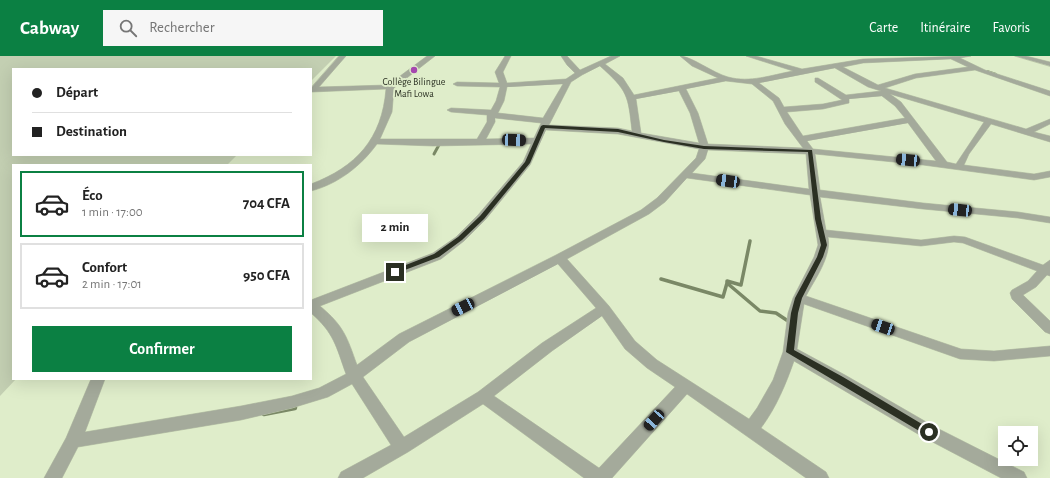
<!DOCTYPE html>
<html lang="fr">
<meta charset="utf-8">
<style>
:root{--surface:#fff;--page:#f6f6f6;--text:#222;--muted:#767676;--line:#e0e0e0;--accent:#0b8043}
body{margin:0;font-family:"Alegreya Sans",sans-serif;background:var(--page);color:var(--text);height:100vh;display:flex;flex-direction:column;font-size:15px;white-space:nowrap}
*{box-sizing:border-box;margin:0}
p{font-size:13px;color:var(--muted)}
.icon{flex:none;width:22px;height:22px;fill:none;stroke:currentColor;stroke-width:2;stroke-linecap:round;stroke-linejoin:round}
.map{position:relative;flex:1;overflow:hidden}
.panel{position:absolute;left:12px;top:108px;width:300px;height:216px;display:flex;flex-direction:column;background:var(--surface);border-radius:0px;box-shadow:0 4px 16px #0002}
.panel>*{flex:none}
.banner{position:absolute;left:12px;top:12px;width:300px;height:88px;border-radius:0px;box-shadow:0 4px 16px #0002;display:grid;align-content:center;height:88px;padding:0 20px;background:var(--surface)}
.buttons{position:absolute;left:998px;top:370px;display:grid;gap:8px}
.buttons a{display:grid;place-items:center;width:40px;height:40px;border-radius:0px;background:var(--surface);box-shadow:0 4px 16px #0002;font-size:20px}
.end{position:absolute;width:18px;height:18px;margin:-9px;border:5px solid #2b3023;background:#fff;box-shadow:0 0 0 2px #fff}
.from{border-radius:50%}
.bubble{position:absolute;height:28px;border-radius:0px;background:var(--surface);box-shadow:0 4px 16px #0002;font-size:13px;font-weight:700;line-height:28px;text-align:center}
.car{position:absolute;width:12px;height:24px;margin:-12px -6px;border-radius:5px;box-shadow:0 0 3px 1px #0007;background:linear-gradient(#222 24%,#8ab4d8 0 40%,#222 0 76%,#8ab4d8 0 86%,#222 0)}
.banner b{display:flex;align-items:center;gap:14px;height:38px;font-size:15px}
.banner b+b{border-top:1px solid var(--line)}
.banner i{width:10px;height:10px;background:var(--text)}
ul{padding:7px 0 0;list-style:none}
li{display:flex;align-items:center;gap:12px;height:66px;margin:0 8px 6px;padding:0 12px;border:2px solid var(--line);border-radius:0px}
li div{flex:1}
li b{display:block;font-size:15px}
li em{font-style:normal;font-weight:700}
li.current{border-color:var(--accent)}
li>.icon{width:36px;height:36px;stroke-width:1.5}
.cta{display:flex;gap:8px;margin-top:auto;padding:8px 20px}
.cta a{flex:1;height:46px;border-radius:0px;background:var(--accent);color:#fff;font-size:16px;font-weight:700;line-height:46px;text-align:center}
header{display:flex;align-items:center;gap:24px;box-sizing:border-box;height:56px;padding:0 20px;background:var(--accent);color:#fff}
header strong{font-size:19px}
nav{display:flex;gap:22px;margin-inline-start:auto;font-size:14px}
.search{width:280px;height:36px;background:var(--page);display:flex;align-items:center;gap:10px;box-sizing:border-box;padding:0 14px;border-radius:0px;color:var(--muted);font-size:15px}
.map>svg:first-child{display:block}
.green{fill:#c3cfb2}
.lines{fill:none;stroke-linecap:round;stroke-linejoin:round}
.stream-far3{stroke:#7a8866;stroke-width:2}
.stream-far2{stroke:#7a8866;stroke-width:3}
.stream-far1{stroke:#7a8866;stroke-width:3.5}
.stream{stroke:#7a8866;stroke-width:4.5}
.minor-casing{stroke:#bbc7a9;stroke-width:1}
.minor{fill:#a4aa9b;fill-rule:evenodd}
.route{fill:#2b3023}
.poi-dot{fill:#a647af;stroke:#dfedca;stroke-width:1.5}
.labels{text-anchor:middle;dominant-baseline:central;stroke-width:4;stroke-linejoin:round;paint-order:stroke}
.far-poi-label{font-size:10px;fill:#2b3023;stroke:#dfedca}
</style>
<header>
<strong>Cabway</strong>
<div class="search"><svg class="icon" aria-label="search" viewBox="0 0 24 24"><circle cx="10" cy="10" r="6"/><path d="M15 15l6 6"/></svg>Rechercher</div>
<nav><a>Carte</a><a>Itinéraire</a><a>Favoris</a></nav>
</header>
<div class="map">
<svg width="1050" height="422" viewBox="0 0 1050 422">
<rect width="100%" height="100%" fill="#dfedca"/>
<path class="green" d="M0,0h336l-25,25v-12h-298v86h224l-10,10h-214v214h3l-16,17z"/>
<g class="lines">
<path class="stream-far3" d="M987,15l9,3"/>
<path class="stream-far2" d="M434,98l6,-11"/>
<path class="stream-far1" d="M661,223l62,18 4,-14
M727,227l33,28 16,2 12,8
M727,227v-2l14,4 9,-44"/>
<path class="stream" d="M264,358l31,-6"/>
<g class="minor-casing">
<path id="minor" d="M339,0h7l-27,31 69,-2 39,-29h8l-41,32 -2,24 -12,27h97l10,-17v-7l-36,-3 -4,-2 4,-2 40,2 5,-9 4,-14 -43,-1 -4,-2 4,-2 42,1 -4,-11 10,-16h6l-8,16 4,11 59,-4 9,-6 -8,-8 -6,-9h6l13,14 31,-14h9l-15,8 18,14 11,17 84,-17 -26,-12 -12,-10c11,0 33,17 48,21 22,6 43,-2 65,-6l-47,-15h10l46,13 61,-10 108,-3 -11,2 25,12 65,21v5l-75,-26 -59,8 -31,10 141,41 24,-10v5l-16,8 16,4v6l-59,-18 -22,30 -5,11 70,9 16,-3v6l-16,3 -111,-15 -108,-11 5,36 103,13 95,9 32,5v6l-32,-5 -95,-9 -103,-12 6,33 95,10 33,-4 11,1 78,28 7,-5v16l-3,-1 -11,12 -13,8 27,26v13l-5,-2 -33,-33 -2,-6 2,-3 16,-9 9,-10 -74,-28 -9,-1 -33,4 -93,-9c4,19 -13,42 -22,59l155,53 33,2 56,-5v10l-56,5 -34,-2 -156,-55 -7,45 48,26 90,52 89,45 3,6h-26l-78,-41 -129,-76c-8,23 -18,47 -33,67l65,44 3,6h-23l-119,-84 -75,84h-28l-101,-74 -75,48 -45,26h-25l3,-6 50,-27 -39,-61 -24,13 -36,11 -51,12 -163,27 -16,31h-18l22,-40 25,-59h14l-20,53 156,-26 51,-10 27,-8 27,-14c-10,-28 -12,-41 -35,-61v-13l122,-47 23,-16 22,-22 45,-53 8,-18 -98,2 -56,-2c-16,22 -39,40 -66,47v-7c45,-17 71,-45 75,-95l-75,3v-4zM951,3l17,8 -53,7 -37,11 -35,-18 20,-4zM600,10c28,25 28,29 32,65l-14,-3 -69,-3 22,-43 11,-7zM835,12l33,19 13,4 -35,4 -28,-17h-3v4l27,18 -19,4 -39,3 -5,-9 -20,-15zM726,25l26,3 21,17 12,23 18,24 -95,-4 -10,-31 -12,-24zM563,28l-20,34 -45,-5 6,-12 3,-14zM679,35l11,22 9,30 -58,-10 -5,-34zM890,38l94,28 -28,42 -9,-2 -46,-60zM882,40l13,10 10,12 -102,18 -16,-24 36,-3 26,-6v-4zM495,62l46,5 -7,15 -48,1 9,-17zM908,67l28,38 -123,-12 -6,-8zM546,74l72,4 81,15 -3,9 -39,40 -16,12 -85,45 -157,79 -42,31c-10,-28 -13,-39 -37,-59l121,-47 23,-18 22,-22 44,-54zM708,94l98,4 3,35 -117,-16 13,-14zM687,122l123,17 8,50 -4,12 -21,41 -5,15 -5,39 -10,28 -16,28 -8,11 -92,-59 -22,-19 -26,-35 -42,-47 82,-45 16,-12zM558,208l38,44 -54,35 -64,49 -74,45 -41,-60 46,-35zM602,260l23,33 22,19 28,19 -76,81 -105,-72 58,-45z
M1015,0h11l24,6v4z"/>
</g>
<use href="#minor" class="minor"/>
</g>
<path class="route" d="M543,69l75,4 46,11 40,6 108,4 9,69 6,26 -4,12 -21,41 -4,15 -4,37 49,27 89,53v5h-6l-140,-83 5,-39 4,-15 22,-41 4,-12 -6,-26 -7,-67 -104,-3 -40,-7 -46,-10 -73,-4 -15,35 -46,56 -22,21 -23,17 -42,16h-4v-3l41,-16 24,-17 22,-21 45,-54 16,-36z"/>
<circle class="poi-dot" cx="414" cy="14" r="4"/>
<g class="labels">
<g class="far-poi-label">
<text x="414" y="26">Collège Bilingue<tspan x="414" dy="12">Mafi Lowa</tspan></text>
</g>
</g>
</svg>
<div class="buttons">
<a><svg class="icon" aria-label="locate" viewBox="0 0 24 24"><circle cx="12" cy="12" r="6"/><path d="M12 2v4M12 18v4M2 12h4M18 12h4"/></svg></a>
</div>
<i class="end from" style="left:929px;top:376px"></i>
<i class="end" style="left:395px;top:216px"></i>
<div class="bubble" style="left:362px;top:158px;width:66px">2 min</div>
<i class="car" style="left:514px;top:84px;rotate:92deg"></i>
<i class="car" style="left:908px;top:104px;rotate:275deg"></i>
<i class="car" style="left:728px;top:125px;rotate:278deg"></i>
<i class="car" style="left:960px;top:154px;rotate:276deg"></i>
<i class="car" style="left:463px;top:251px;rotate:244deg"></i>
<i class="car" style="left:883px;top:271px;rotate:289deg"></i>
<i class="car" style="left:654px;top:364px;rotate:222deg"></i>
<div class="banner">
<b><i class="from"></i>Départ</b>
<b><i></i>Destination</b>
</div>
<section class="panel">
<ul>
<li class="current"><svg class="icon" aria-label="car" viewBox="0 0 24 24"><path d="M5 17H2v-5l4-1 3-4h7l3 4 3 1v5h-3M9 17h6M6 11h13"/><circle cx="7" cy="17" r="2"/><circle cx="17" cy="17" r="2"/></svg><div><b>Éco</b><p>1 min · 17:00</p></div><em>704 CFA</em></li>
<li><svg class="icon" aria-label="car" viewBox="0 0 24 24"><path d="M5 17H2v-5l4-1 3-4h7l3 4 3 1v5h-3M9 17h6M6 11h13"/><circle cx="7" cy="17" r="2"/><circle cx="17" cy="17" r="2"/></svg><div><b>Confort</b><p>2 min · 17:01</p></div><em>950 CFA</em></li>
</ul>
<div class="cta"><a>Confirmer</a></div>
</section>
</div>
